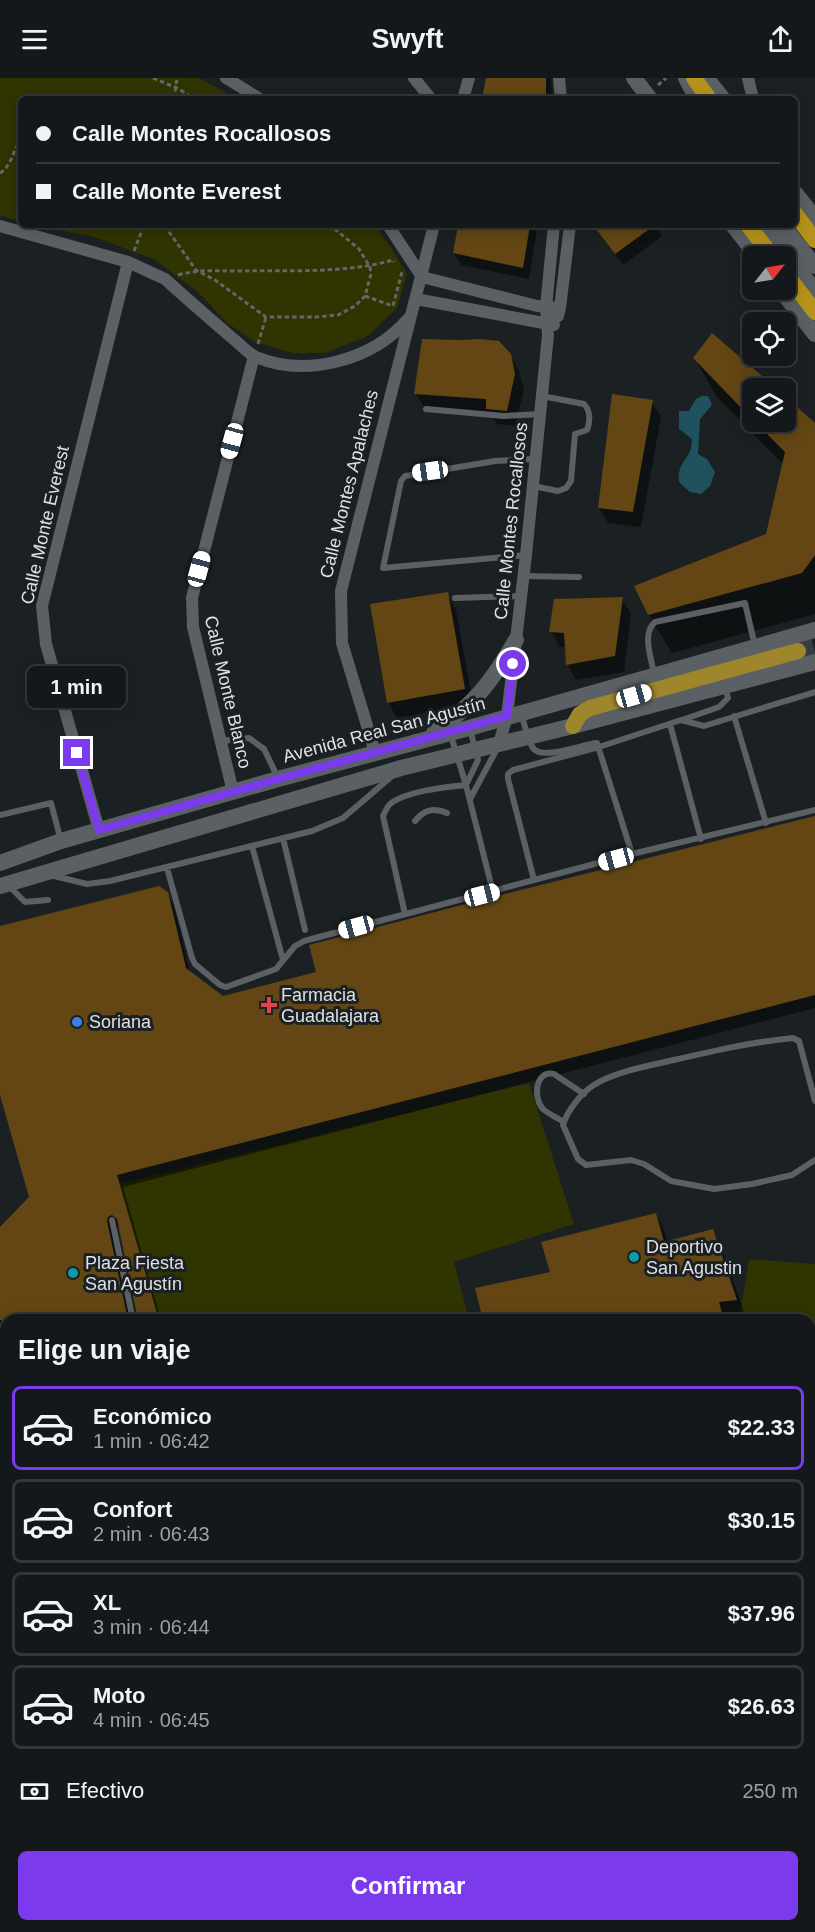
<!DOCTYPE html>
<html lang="es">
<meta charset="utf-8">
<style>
:root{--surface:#14181a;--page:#212527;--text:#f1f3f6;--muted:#9da0a2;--line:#333739;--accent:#7c3aed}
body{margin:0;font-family:Helvetica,sans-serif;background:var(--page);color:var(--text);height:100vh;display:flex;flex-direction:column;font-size:22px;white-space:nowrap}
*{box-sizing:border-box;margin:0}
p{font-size:20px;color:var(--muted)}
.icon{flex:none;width:33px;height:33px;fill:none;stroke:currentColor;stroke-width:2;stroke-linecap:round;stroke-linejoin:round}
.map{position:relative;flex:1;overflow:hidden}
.side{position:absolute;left:0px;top:1236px;width:816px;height:618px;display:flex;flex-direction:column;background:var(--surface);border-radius:18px 18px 0 0;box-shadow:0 3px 15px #0003,0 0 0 2px var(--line)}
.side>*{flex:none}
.top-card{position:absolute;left:18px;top:18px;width:780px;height:132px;border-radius:9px;box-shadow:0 3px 15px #0003,0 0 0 2px var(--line);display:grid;align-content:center;height:132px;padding:0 18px;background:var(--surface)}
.needle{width:39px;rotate:59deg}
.controls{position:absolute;left:742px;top:168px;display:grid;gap:12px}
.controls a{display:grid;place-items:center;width:54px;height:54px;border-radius:9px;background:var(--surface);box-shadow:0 3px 15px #0003,0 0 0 2px var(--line);font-size:30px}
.end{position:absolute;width:27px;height:27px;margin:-14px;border:8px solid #7c3aed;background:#fff;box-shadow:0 0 0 3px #fff}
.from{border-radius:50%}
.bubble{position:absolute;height:42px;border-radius:9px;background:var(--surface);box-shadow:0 3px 15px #0003,0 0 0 2px var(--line);font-size:20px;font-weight:800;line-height:42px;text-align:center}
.car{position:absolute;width:18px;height:36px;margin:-18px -9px;border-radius:8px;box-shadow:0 0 4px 2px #0007;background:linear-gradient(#fff 24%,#345 0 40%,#fff 0 76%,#345 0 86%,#fff 0)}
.top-card b{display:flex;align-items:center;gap:21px;height:57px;font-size:22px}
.top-card b+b{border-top:2px solid var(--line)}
.top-card i{width:15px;height:15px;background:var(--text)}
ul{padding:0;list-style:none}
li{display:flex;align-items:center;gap:18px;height:84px;margin:0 12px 9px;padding:0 6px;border:3px solid var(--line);border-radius:9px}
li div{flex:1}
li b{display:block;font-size:22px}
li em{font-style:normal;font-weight:800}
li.active{border-color:var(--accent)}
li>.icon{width:54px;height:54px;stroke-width:1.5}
h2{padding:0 18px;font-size:27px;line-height:72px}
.pay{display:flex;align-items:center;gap:15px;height:66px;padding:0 18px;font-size:22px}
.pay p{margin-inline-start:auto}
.action{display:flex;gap:12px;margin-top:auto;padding:12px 18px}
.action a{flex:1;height:69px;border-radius:9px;background:var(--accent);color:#fff;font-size:24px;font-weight:800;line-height:69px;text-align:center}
header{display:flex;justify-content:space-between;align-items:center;height:78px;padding:0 18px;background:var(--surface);font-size:27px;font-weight:800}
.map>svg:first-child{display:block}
.built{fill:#202a32}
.medical{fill:#2d212f}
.green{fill:#2f3401}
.water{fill:#20515f}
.shadow{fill:#0007}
.building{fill:#634614}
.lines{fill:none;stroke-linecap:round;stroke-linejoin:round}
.primary-tunnel{stroke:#383d40;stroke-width:16;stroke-dasharray:16 8;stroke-linecap:butt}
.path{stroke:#63676a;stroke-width:3;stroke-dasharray:4.5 3;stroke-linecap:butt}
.service{stroke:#5a6064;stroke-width:6}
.minor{stroke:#5a6064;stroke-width:12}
.tertiary{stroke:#5a6064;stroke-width:15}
.secondary{stroke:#5a6064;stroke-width:16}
.primary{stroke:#9e862d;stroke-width:16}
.trunk{stroke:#b5931a;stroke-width:16}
.route{stroke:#7c3aed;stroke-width:8}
.health-dot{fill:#e0444e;stroke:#1b2023;stroke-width:2}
.shop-dot{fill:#3f7fe0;stroke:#1b2023;stroke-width:2}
.culture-dot{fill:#0f9aa8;stroke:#1b2023;stroke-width:2}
.labels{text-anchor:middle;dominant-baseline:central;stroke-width:6;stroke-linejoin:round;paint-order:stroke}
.street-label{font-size:18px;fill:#dee1e4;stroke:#1b2023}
.poi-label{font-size:18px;fill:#dee1e4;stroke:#1b2023;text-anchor:start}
</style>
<header><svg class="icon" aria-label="menu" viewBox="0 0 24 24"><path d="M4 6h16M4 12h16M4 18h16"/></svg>Swyft<svg class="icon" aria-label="share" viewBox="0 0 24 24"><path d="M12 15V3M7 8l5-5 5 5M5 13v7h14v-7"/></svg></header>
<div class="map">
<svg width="815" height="1854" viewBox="0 0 815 1854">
<rect width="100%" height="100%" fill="#1b2023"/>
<path class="built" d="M751,1848h43l6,6h-70z"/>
<path class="medical" d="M0,1826l6,7v15h13l5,6h-24z"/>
<path class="green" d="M0,0h199l38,21h-216v123l-21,-7z
M35,147h338l13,15 21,34 -10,34 -29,28 -43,17h-32l-38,-11 -28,-19 -28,-30 -45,-34 -60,-22z
M529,1005l45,141 -120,38 15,58h-310l-40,-136z
M749,1181l66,5v229l-5,2v-175h-71z
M496,1848h21l-9,6h-34z"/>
<path class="water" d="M702,318h6l4,9 -12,14 -2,35 9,5 8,13 -5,14 -9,8 -11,-2 -11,-10c-2,-23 13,-21 13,-43l-13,-10v-18h10l7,-12z"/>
<path class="shadow" d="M488,0h63l1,21h-68z
M460,147h78l-9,54 -68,-14 -7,-12z
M593,147h63l6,11 -39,29z
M712,257l61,53h-20v34h33v-23l29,26v189l-143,39 -23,-38 -13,-28 131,-52 17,-70 -67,-68 -22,-38z
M510,277l9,16 5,19 -9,36 -18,-2 -6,-10 -66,-5 -9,-15z
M652,324l9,15 -20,110 -33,-4 -9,-15z
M447,516l9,16 17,94 -76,14 -9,-16z
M622,521l9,15 -7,58 -48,8 -9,-16 -1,-17h-6l-9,-16z
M815,739v191l-692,179 38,133h-22l-19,-94 -6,3 17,91h-125v106l-6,-16v-181l31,-31 -31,-108v-163l167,-34 7,13 16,67 33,24 95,-24z
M656,1136l8,16 4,13 44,-13 9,16 24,69 -18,2v3h-243l68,-47z
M0,1357l6,2v240l-5,2z
M815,1428v263l-5,4v-266z
M757,1848h34l7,6h-63z"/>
<path class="building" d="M486,0h60v21h-64z
M458,147h72l-7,43 -70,-15z
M593,147h62l-40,29z
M712,255l64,55h-23v32l-60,-62z
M422,261l38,1 20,-1 19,2 12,13 4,20 -8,37 -21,-2v-10l-72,-5z
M612,316l41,6 -20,112 -35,-4z
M786,319l29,26v132l-13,18 -154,42 -14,-29 132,-52 19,-82 -30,-30h31z
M448,514l17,97 -78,14 -17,-99z
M623,519l-8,59 -49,9 -2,-32 -15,-1 5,-33z
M815,738v179l-698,180 42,145h-21l-21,-101 -5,-4 -4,2 -1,4 21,99h-128v-93l29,-30 -29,-102v-169l159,-40 9,6 18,76 37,28 93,-24 -7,-27 168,-44z
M656,1135l8,29 49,-13 24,71 -18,2 5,18h-241l-8,-32 75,-16 -9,-30z"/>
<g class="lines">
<path class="primary-tunnel" d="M798,573l17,-5"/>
<path class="path" d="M153,0l24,10 18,11
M658,7l8,-7
M174,21l3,-21
M0,95c12,-7 12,-22 21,-33
M166,147l1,4 29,41 19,10 51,37h49l23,-2 17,-9 10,-10 6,-22 -1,-7 -11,-18 -29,-24
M134,173l10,-26
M178,197c22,-6 37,-4 59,-4 50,-1 108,3 156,-11l1,2
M365,218l28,10 9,-34
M258,266l8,-27"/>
<path class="service" d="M426,331l78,7 36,-2
M533,408l25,5 8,-3 5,-7 4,-47 12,-4c3,-8 4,-19 -3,-26l-42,-8
M526,477l-143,13 18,-87 4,-5 90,-15 40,-2
M524,498l55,1
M455,520l66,-2
M654,596c-2,-15 -13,-40 1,-52l90,-19 10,43
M522,638c3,10 5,23 11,32 9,13 50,-4 64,-5l35,111
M734,638l32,107
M682,642l37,-13 9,-9 -3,-11
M670,646l31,115
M470,651l8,31 -12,25 27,107
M221,663l28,-3 15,11 14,29
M470,721l28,-52
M0,737l51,-12 10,38
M415,743c9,-11 18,-14 32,-8
M283,760l22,92
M252,768l31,114
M167,790l25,90 3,6 25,21 6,2 50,-18 19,-23 9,-5 328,-87 183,-44
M54,798l33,8 23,-3 202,-50 31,-13 48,-41
M534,802l-26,-101v-5l5,-4 86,-23 82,-27 23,6 111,-34
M9,808l16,16 23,-2
M405,836l-22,-98c2,-4 4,-9 7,-12 16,-13 56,-17 76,-19l-15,-49
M815,1023l-16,-60 -6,-3c-41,4 -80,13 -119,22 -23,5 -60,12 -80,25 -12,7 -27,26 -31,40l15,34 8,6 45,-5 13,4 27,17 43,8 38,-5 40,-9 23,-15
M564,1044c-6,-4 -16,-8 -21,-13 -10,-11 -8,-39 11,-35l30,20
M112,1142l21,100
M0,1349l6,4
M0,1629l6,-2
M0,1681l6,8
M810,1833l5,3
M133,1848l15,6
M701,1848l2,6
M4,1854l7,-6
M223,1854l16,-6
M412,1854l3,-6"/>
<path class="minor" d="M226,0l34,21
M414,0l17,21
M559,0l2,21
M748,0l5,21
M463,21l6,-21
M388,147l34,52 115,29 23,2
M0,148l128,36 37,17c22,20 44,39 66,58 8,6 16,16 25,20 51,21 117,3 152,-38
M416,221l138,26
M558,238l2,-8 10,-83
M499,666l8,-28 19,-161 22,-220 -2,-28 8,-82
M375,674l-33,-109 -1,-52 93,-366
M233,714l-40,-165 -1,-29 62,-242
M99,752l-53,-186 -4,-38 86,-344"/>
<path class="tertiary" d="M810,1738l5,-3
M0,1741l6,9
M810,1758l5,-1
M0,1784l6,9
M810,1791l5,-1
M810,1802l5,2
M53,1848l5,6
M93,1848l11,6
M442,1854l23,-6
M565,1854l24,-6"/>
<path class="secondary" d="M634,0l16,21
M686,0l11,21
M706,0l17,21
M795,115l20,25
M733,147l24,31
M763,147l52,66
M782,147l33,41
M781,212l34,44
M434,655c41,-30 57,-50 82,-93
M0,785l61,-22 217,-62 191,-51 346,-98
M0,808l401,-118 172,-42 242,-64"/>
<path class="primary" d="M573,648l7,-12 10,-6 208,-57"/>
<path class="trunk" d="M694,0l15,21
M795,136l20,26
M748,147l24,31
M786,196l29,38"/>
</g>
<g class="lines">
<path class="route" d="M77,675l22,77 179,-51 229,-63 6,-52"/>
</g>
<path class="health-dot" d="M266 918h6v6h6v6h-6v6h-6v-6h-6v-6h6z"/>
<circle class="shop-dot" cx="77" cy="944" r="6"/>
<g class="culture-dot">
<circle cx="634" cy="1179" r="6"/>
<circle cx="73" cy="1195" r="6"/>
</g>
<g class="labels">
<g class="street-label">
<text transform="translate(349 406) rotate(-76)">Calle Montes Apalaches</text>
<text transform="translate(511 443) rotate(-84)">Calle Montes Rocallosos</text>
<text transform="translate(45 447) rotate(-77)">Calle Monte Everest</text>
<text transform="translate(228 614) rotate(77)">Calle Monte Blanco</text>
<text transform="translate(384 652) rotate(-15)">Avenida Real San Agustín</text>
</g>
<g class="poi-label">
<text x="281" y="917">Farmacia<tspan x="281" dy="21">Guadalajara</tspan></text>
<text x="89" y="944">Soriana</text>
<text x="646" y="1169">Deportivo<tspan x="646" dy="21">San Agustin</tspan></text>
<text x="85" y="1185">Plaza Fiesta<tspan x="85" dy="21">San Agustín</tspan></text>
</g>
</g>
</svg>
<div class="controls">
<a><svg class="needle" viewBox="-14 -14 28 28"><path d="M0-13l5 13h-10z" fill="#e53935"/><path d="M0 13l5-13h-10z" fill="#9da0a2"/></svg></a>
<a><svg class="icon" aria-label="locate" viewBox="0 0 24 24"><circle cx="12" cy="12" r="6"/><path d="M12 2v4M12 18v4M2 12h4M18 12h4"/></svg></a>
<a><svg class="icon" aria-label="layers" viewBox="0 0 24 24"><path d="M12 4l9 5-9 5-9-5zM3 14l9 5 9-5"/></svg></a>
</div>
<i class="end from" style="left:513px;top:586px"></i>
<i class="end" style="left:77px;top:675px"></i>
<div class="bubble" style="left:27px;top:588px;width:99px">1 min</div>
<i class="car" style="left:232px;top:363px;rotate:195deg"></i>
<i class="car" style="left:430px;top:393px;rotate:262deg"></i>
<i class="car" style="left:199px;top:491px;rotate:15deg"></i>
<i class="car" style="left:634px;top:618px;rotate:74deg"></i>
<i class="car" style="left:616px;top:781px;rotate:255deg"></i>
<i class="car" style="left:482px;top:817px;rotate:76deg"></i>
<i class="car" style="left:356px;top:849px;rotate:255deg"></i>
<div class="top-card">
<b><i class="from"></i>Calle Montes Rocallosos</b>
<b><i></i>Calle Monte Everest</b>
</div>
<section class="side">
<h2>Elige un viaje</h2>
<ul>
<li class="active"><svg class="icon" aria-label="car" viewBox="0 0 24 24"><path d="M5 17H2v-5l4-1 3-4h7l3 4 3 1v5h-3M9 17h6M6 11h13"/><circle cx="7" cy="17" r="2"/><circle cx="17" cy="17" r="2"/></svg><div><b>Económico</b><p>1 min · 06:42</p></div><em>$22.33</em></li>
<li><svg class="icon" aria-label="car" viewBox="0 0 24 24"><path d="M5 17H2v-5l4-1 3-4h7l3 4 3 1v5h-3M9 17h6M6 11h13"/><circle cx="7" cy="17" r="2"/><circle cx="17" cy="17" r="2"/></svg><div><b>Confort</b><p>2 min · 06:43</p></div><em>$30.15</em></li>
<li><svg class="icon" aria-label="car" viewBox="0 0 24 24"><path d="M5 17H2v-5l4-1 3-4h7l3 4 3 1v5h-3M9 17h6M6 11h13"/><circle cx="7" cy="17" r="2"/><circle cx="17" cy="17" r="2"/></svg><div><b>XL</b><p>3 min · 06:44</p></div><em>$37.96</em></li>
<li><svg class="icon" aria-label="car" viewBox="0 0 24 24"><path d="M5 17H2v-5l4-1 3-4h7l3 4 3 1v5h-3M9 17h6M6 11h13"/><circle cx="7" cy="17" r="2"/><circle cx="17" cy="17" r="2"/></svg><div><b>Moto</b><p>4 min · 06:45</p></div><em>$26.63</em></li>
</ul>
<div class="pay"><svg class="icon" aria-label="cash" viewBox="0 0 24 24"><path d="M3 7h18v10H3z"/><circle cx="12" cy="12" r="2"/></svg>Efectivo<p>250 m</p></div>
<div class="action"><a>Confirmar</a></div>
</section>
</div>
